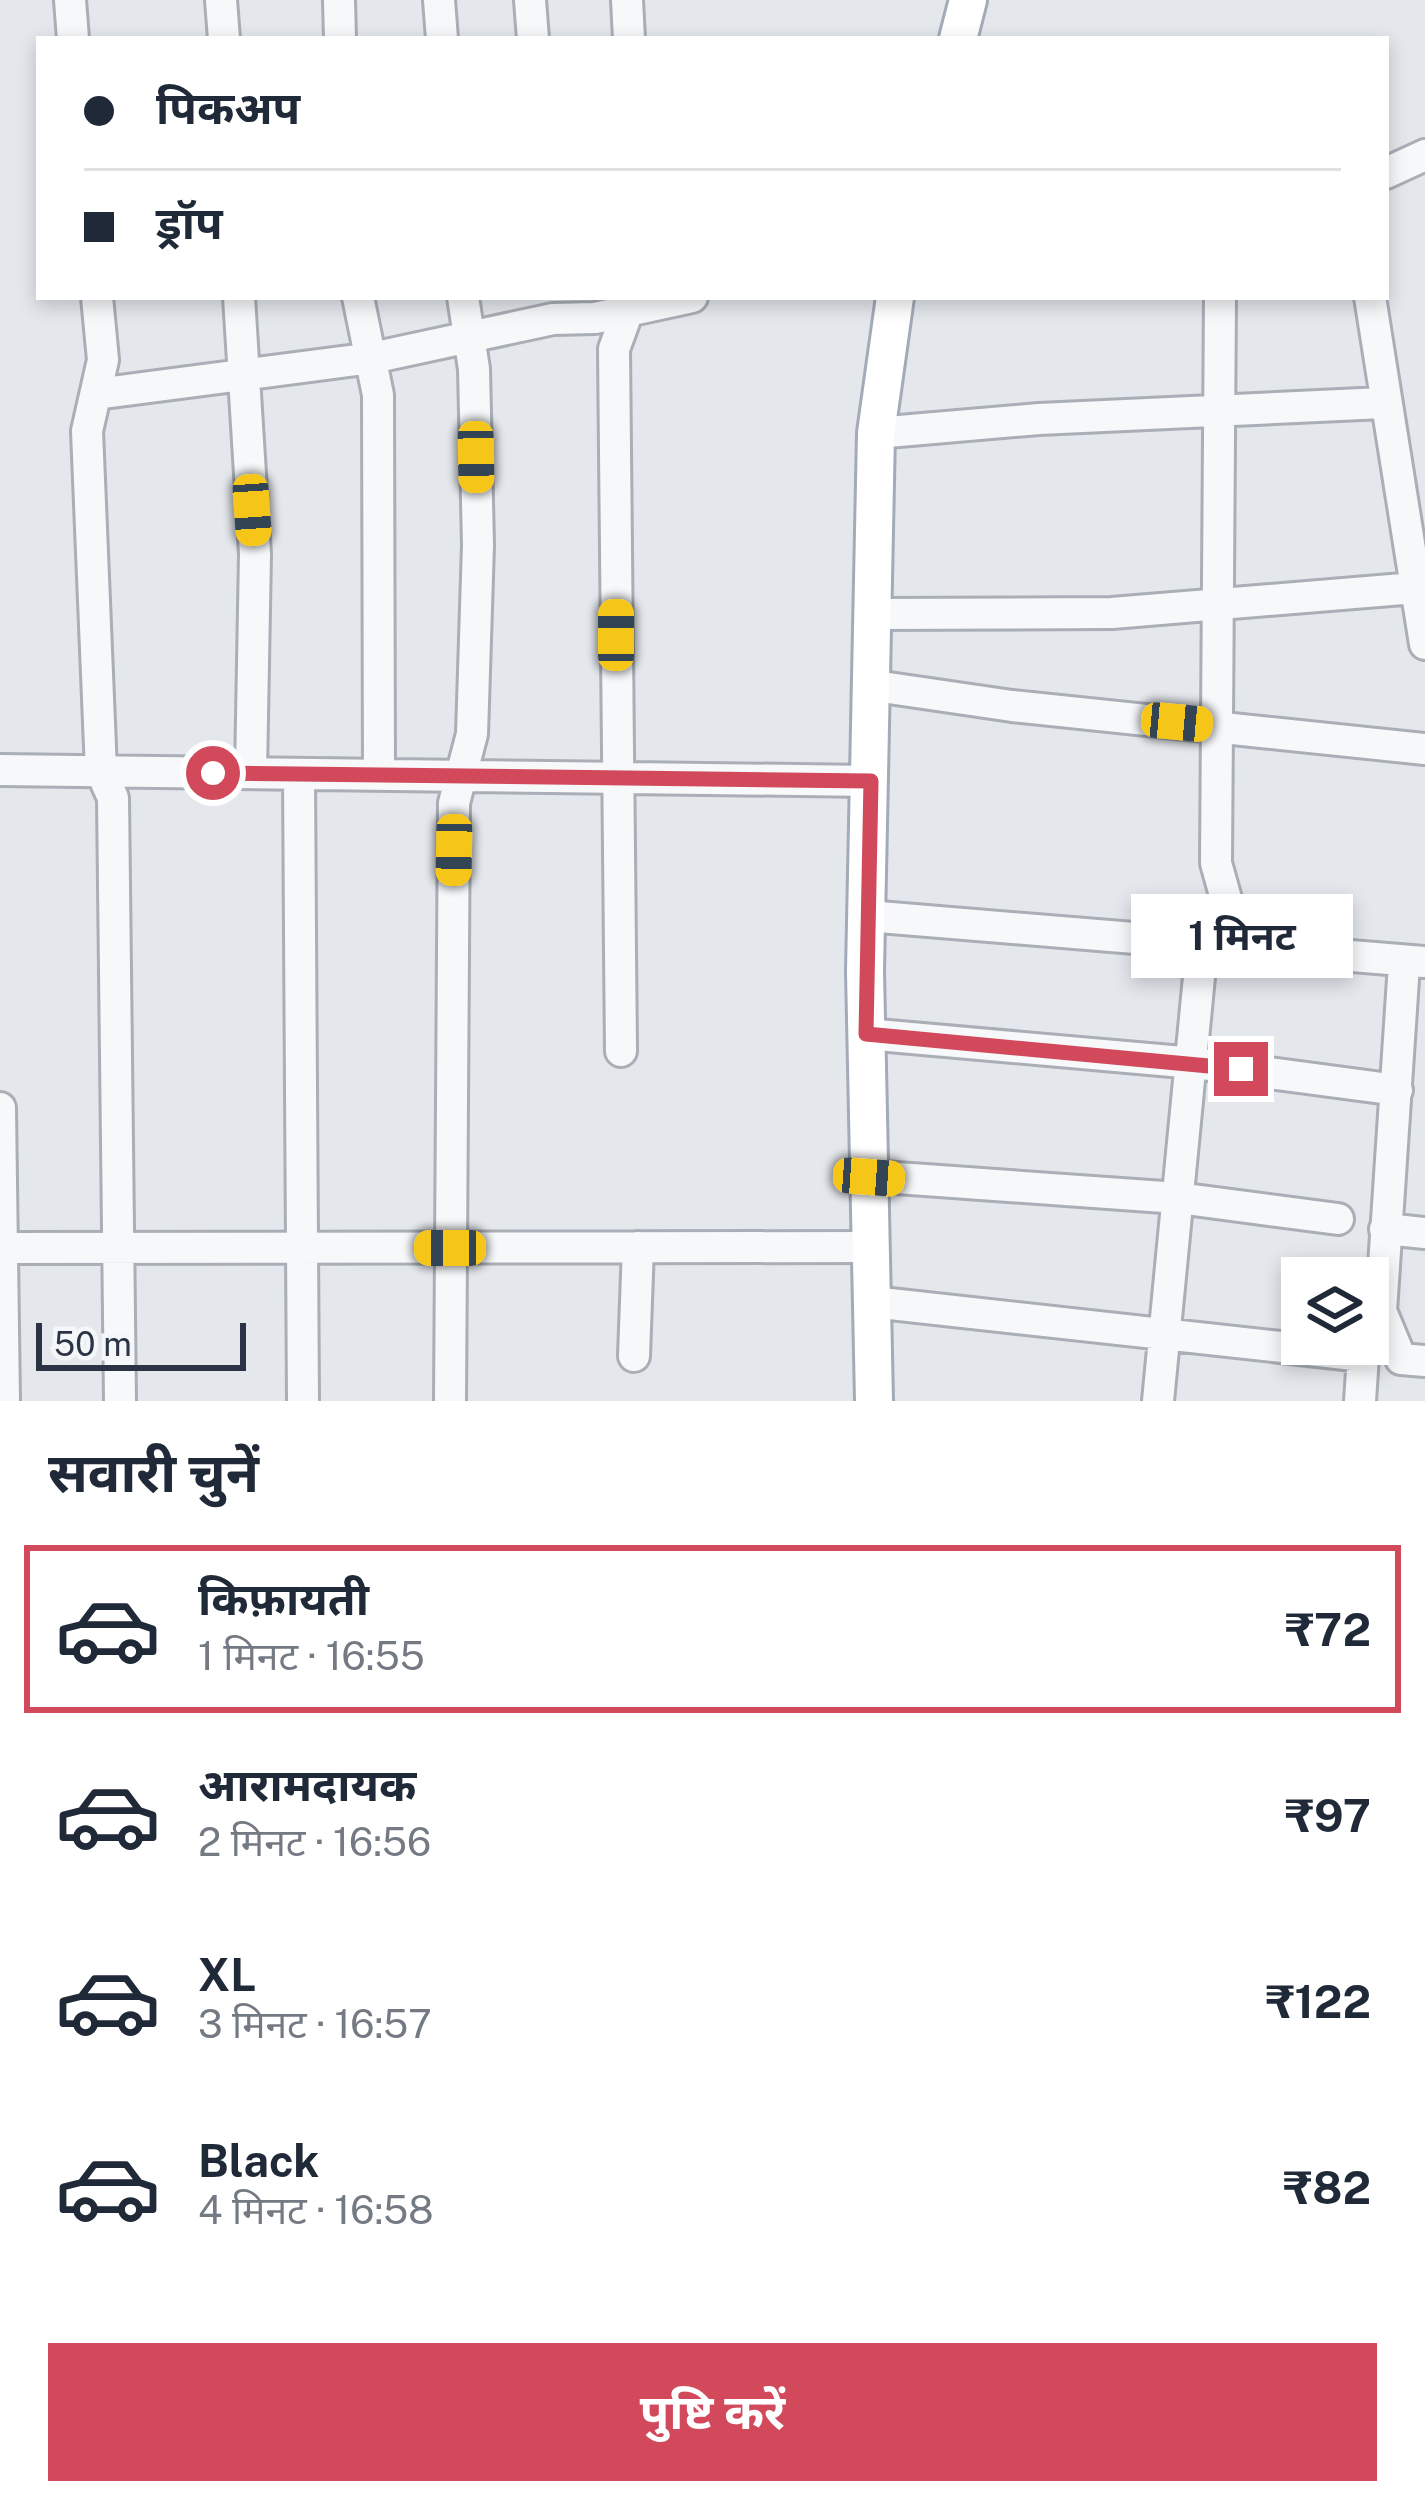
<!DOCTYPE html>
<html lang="hi">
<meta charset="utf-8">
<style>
:root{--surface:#fff;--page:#f2f2f3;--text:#1f2937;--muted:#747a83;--line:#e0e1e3;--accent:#d1495b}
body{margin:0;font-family:"Public Sans","Noto Sans Devanagari",sans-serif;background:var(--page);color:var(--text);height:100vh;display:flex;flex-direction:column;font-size:45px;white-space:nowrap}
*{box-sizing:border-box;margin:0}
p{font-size:39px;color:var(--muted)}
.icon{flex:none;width:66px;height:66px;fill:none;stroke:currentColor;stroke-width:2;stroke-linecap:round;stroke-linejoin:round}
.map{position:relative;height:1401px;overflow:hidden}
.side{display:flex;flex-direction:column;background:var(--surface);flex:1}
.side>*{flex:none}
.hud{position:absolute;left:36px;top:36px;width:1353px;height:264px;border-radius:0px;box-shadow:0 6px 18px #0003;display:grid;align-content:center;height:264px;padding:0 48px;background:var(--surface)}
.buttons{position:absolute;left:1281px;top:1257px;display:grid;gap:24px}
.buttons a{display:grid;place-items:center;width:108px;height:108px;border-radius:0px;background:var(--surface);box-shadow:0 6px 18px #0003;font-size:60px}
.scale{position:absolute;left:36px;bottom:30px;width:210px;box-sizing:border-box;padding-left:12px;border:6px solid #2b3445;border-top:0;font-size:33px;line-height:42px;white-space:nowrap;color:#2b3445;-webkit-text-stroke:9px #f4f6f9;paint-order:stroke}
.end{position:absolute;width:54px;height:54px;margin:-27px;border:15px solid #d1495b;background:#fff;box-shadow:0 0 0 6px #fff}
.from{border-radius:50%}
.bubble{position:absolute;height:84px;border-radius:0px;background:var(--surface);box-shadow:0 6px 18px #0003;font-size:39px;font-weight:700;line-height:84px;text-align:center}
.car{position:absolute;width:36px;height:72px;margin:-36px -18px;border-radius:15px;box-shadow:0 0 9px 3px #0007;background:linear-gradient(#f5c518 24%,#345 0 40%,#f5c518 0 76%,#345 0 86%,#f5c518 0)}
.hud b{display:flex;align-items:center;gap:42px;height:114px;font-size:45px}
.hud b+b{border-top:3px solid var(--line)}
.hud i{width:30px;height:30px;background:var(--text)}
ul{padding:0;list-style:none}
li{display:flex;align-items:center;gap:36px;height:168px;margin:0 24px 18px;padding:0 24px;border:6px solid transparent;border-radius:0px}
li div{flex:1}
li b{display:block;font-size:45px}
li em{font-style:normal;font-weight:700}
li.current{border-color:var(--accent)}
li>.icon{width:108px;height:108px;stroke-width:1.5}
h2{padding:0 48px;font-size:54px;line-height:144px}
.cta{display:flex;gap:24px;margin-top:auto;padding:24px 48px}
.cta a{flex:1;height:138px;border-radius:0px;background:var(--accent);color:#fff;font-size:48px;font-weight:700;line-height:138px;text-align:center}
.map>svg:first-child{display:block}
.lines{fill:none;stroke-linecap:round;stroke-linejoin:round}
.minor-casing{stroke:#a9aeb7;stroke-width:36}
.major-casing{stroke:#a3abb8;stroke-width:42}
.minor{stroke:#f7f8fa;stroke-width:30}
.major{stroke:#fff;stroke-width:36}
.route{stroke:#d1495b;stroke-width:15}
</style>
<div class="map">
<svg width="1425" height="1401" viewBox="0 0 1425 1401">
<rect width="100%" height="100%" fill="#e4e7ec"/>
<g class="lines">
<g class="minor-casing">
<path id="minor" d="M70,0l3,39
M221,0l3,39
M339,0l1,39
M439,0l3,39
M530,0l3,39
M627,0l2,39
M1386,173l39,-18
M97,297l6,63 -16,71 14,340 12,27 7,603
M239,297l16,257 -4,219
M358,297l20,98 1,380
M1220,297l-4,566 24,86
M1370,297l55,347
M96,394l276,-36 181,-39 42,-1 97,-21
M876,433l163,-14 344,-16
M875,614l237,-1 303,-25
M875,686l137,20 413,43
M0,770l871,11
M299,774l4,627
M867,916l558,46
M1404,964l-23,347 20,48 24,2
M866,1034l328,29 203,27
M621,1051l-7,-702 19,-52
M0,1108l4,293
M869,1176l309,22 160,21
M1385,1229l40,4
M4,1248l867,-1
M872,1302l491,54 -3,45
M634,1356l4,-109
M450,1401l4,-598 18,-69 6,-189 -4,-176 -11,-72
M1158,1401l44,-455"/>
</g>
<g class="major-casing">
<path id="major" d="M958,39l10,-39
M874,1401l-9,-430 11,-538 19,-136"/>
</g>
<use href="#minor" class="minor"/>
<use href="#major" class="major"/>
</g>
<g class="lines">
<path class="route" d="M213,773l658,8 -5,253 375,35"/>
</g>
</svg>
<div class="buttons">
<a><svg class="icon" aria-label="layers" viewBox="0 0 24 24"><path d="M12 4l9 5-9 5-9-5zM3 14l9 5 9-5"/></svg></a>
</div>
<div class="scale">50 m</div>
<i class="end from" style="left:213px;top:773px"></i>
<i class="end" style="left:1241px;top:1069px"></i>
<div class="bubble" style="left:1131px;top:894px;width:222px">1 मिनट</div>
<i class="car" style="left:476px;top:457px;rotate:179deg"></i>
<i class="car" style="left:252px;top:510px;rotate:176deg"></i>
<i class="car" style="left:616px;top:635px;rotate:0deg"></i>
<i class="car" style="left:1177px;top:722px;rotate:95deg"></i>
<i class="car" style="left:454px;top:850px;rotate:181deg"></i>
<i class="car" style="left:869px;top:1177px;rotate:94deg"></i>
<i class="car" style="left:450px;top:1248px;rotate:270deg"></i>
<div class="hud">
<b><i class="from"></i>पिकअप</b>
<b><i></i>ड्रॉप</b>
</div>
</div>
<section class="side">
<h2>सवारी चुनें</h2>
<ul>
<li class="current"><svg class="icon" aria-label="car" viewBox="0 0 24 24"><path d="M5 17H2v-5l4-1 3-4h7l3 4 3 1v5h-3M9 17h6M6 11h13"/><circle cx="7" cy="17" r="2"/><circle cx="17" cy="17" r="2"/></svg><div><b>किफ़ायती</b><p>1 मिनट · 16:55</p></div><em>₹72</em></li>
<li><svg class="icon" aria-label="car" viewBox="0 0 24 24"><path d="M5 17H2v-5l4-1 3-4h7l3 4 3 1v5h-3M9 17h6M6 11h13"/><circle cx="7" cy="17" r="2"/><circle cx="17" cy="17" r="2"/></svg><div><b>आरामदायक</b><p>2 मिनट · 16:56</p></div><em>₹97</em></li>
<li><svg class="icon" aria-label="car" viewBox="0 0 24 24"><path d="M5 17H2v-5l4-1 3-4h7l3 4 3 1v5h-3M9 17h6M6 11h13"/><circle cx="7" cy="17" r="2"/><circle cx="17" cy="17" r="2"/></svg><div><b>XL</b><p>3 मिनट · 16:57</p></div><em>₹122</em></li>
<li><svg class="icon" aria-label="car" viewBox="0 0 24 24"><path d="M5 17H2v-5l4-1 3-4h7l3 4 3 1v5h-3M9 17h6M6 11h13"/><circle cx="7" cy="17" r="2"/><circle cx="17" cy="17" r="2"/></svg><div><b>Black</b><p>4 मिनट · 16:58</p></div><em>₹82</em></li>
</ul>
<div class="cta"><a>पुष्टि करें</a></div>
</section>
